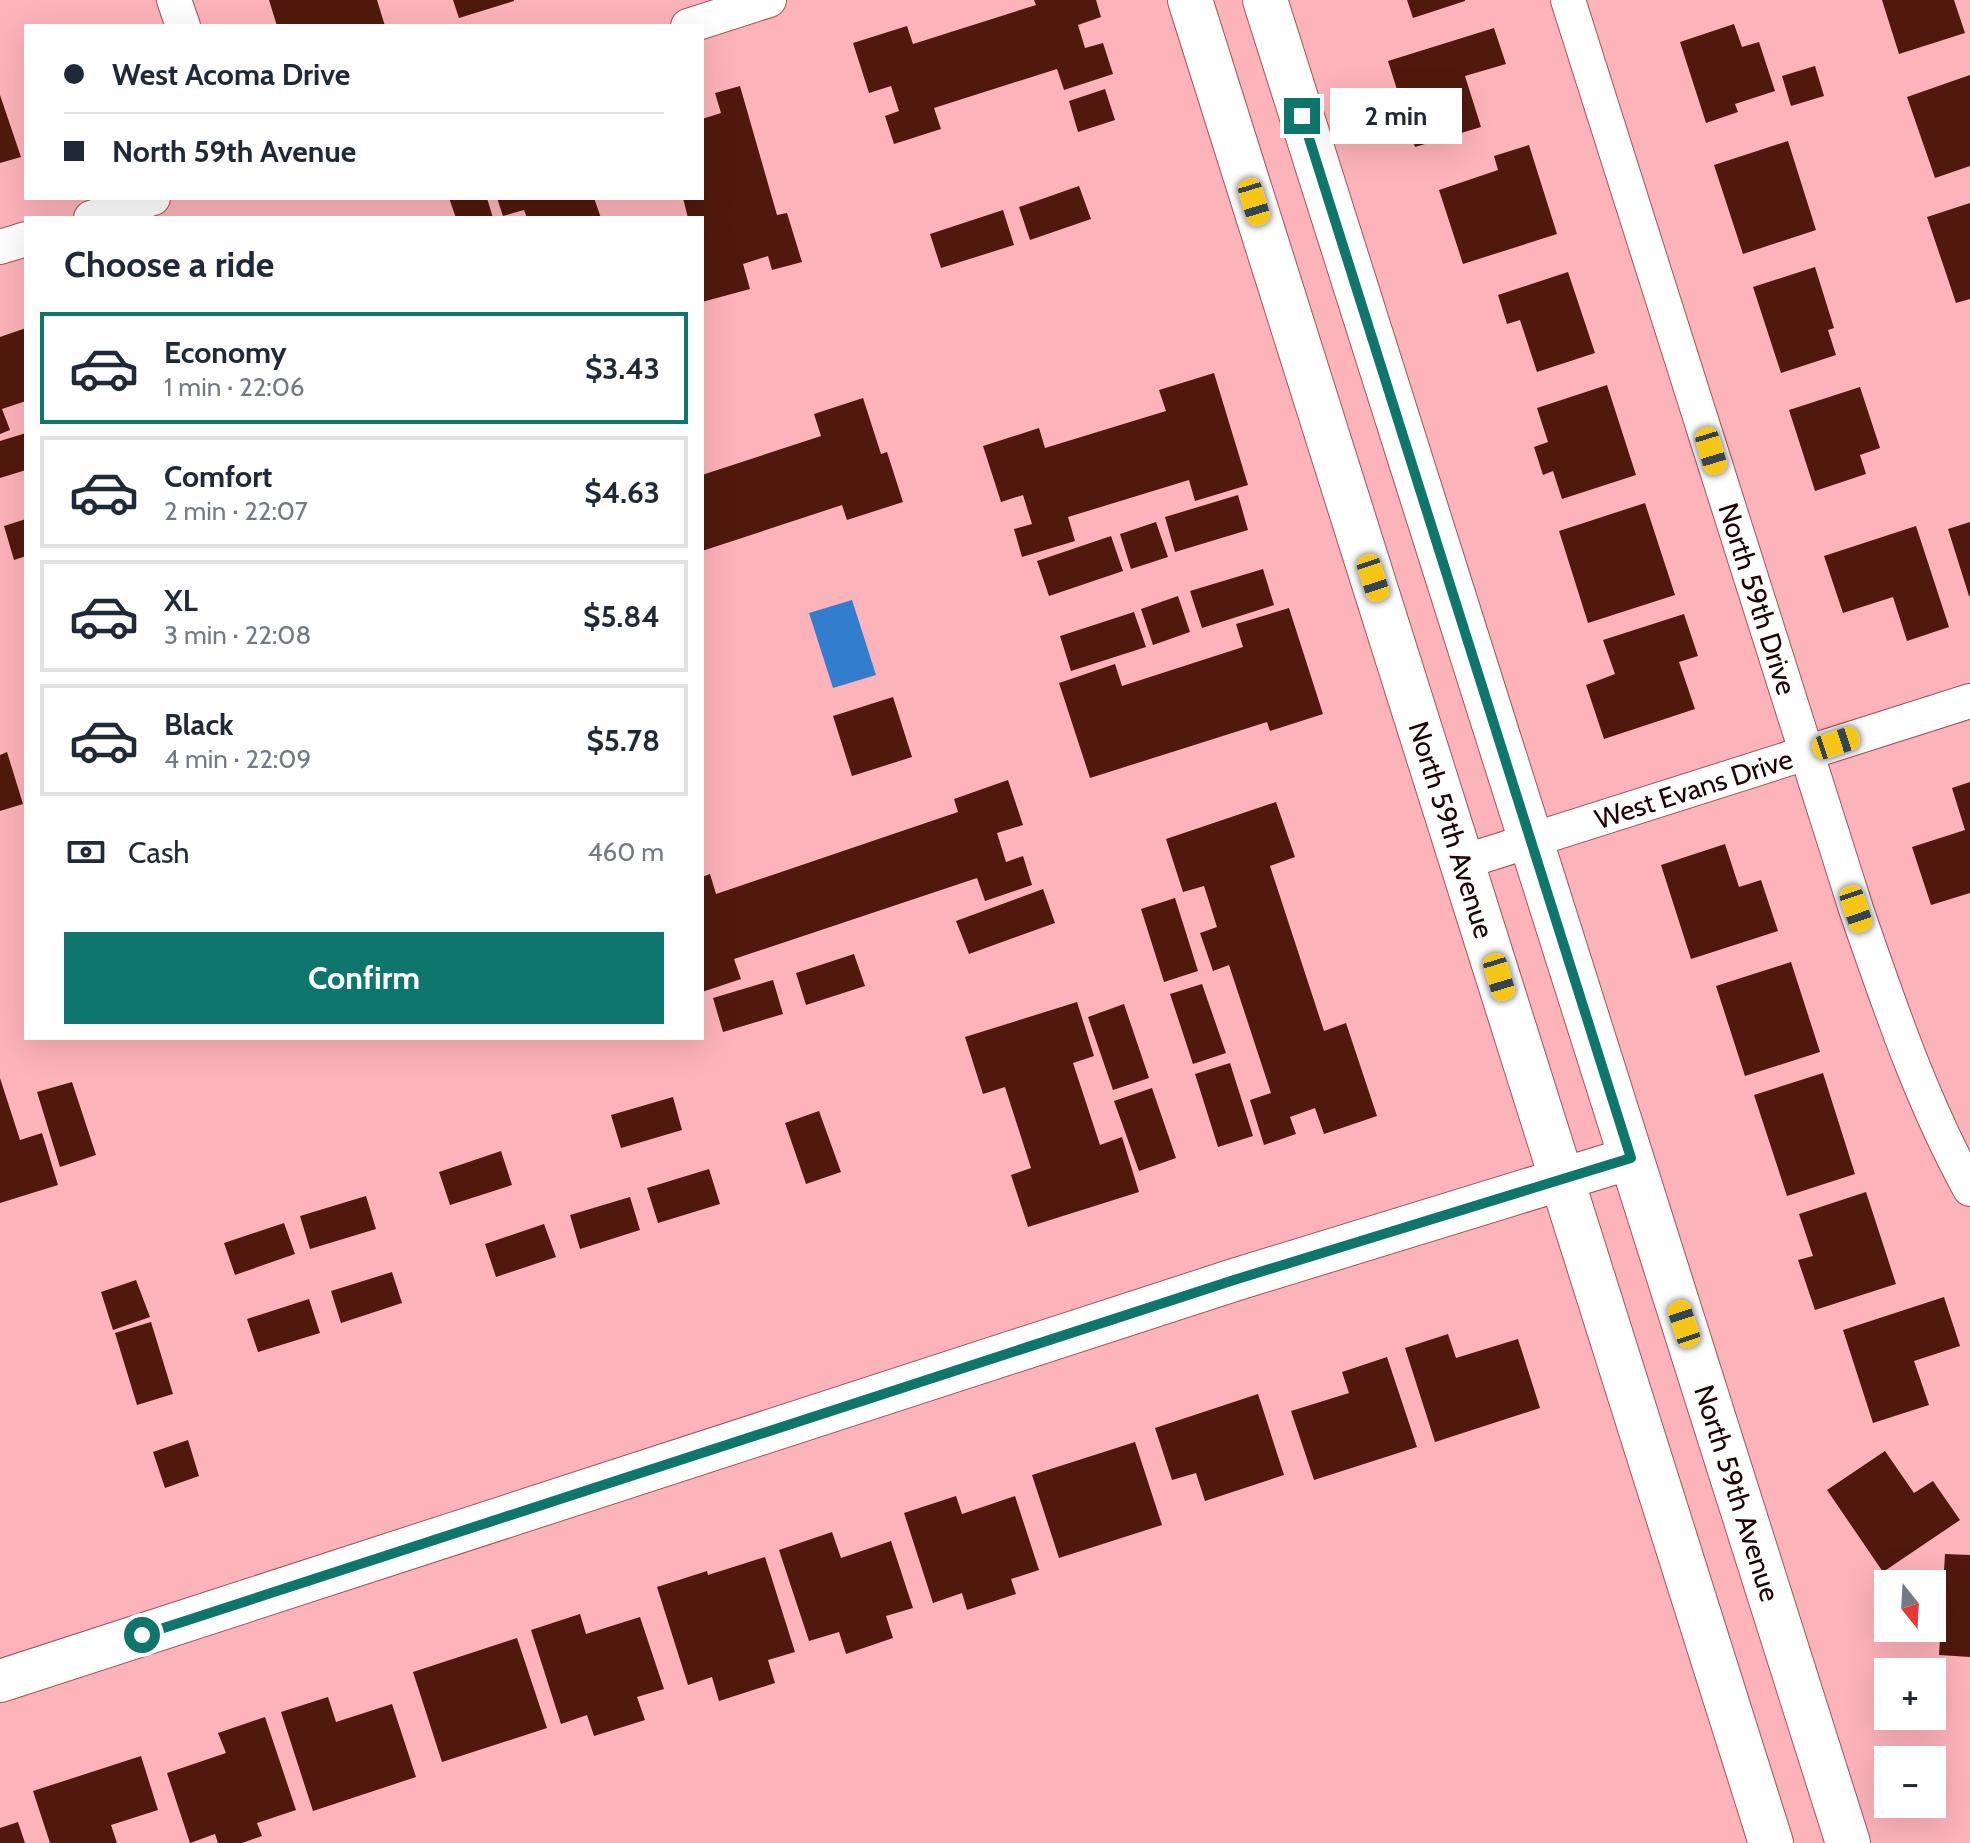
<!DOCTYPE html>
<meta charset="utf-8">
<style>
:root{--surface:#fff;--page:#f6f6f7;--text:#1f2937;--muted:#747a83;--line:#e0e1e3;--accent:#0f766e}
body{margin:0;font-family:Cabin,sans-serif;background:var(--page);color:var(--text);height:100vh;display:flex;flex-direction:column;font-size:30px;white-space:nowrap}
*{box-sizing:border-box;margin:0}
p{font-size:26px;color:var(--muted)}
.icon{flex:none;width:44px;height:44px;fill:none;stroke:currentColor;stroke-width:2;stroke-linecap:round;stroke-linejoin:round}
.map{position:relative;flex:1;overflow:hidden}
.sheet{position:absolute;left:24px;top:216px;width:680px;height:824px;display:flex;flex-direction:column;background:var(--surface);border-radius:0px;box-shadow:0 8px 32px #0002}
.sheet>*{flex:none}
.hud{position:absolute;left:24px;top:24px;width:680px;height:176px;border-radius:0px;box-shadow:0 8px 32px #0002;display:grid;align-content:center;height:176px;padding:0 40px;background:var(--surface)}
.needle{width:52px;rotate:162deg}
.tools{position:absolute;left:1874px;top:1570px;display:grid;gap:16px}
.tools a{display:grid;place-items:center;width:72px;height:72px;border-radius:0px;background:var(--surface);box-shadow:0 8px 32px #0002;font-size:40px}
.end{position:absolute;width:36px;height:36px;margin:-18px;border:10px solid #0f766e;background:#fff;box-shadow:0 0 0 4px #fff}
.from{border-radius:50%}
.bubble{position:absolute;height:56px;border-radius:0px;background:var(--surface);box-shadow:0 8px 32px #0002;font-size:26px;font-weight:800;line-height:56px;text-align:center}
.car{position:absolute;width:24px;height:48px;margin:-24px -12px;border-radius:10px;box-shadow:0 0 6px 2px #0007;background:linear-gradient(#f5c518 24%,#345 0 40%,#f5c518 0 76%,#345 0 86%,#f5c518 0)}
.hud b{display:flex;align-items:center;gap:28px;height:76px;font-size:30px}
.hud b+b{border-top:2px solid var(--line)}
.hud i{width:20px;height:20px;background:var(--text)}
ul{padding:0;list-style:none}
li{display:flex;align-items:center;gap:24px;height:112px;margin:0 16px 12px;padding:0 24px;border:4px solid var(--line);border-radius:0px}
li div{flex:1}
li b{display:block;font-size:30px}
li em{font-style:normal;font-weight:800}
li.selected{border-color:var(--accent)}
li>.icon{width:72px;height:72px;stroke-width:1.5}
h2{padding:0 40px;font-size:36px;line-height:96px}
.pay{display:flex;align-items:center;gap:20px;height:88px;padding:0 40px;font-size:30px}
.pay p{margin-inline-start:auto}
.action{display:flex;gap:16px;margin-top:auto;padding:16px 40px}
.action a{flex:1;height:92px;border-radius:0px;background:var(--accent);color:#fff;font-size:32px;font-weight:800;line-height:92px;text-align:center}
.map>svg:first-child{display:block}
.water{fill:#337dcf}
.building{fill:#51190d}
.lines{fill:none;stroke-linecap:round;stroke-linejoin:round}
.minor-casing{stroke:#a3525c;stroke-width:36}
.tertiary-casing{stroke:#a3525c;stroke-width:44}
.secondary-casing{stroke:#a3525c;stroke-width:46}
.minor{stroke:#fff;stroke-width:34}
.tertiary{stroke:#fff;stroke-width:42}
.secondary{stroke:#fff;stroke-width:44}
.route{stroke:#0f766e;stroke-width:10}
.labels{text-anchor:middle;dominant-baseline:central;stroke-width:8;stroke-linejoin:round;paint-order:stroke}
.street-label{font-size:28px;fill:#1d0105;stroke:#fec6ca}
</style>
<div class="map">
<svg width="1970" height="1843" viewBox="0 0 1970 1843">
<rect width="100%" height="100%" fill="#fcb3b9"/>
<path class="water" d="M852,600l24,75 -43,13 -24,-75z"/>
<path class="building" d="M269,0h108l8,26h-108z
M453,0h61v1l-55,17z
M1034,0h62l5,17 -23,8 7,23 18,-5 10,31 -49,16 -7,-21 -123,39 7,21 -47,15 -9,-28 14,-5 -8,-25 -22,7 -16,-50 54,-17 6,18 123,-39z
M1407,0h58v1l-52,17z
M1882,0h72l11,33 -66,21z
M1734,24l8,23 17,-5 16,49 -40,13 3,8 -32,11 -26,-81z
M1494,28l12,36 -41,12 16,51 -66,20 -27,-86z
M1815,66l9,30 -33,10 -9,-30z
M1970,75v91l-35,12 -28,-81z
M740,86l37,129 10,-2 15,49 -30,8 -4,-14 -25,8 7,25 -48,13v-84h-14l-5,-20h19v-79l19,-6 -6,-20z
M1105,89l10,31 -37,12 -9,-31z
M0,95l21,62 -21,6z
M1788,141l28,89 -73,24 -29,-89z
M1529,145l28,89 -94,30 -24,-74 59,-20 -4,-14z
M1079,186l12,33 -61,21 -11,-33z
M449,198h38l6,20h-37z
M497,198h97l7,20h-74l-3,-8 -21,6z
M1970,203v96l-14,4 -29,-86z
M1003,210l11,35 -73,23 -11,-34z
M1815,267l19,61 -6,2 8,25 -55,18 -28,-86z
M1568,272l27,81 -58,19 -17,-52 -13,4 -9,-29z
M26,328v73l-24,8 8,21 -10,4v-97z
M1214,373l34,112 -53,16 -6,-21 -121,37 7,24 -53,16 -8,-28 18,-5 -9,-29 -22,7 -18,-56 56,-18 6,20 121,-37 -7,-21z
M1607,385l29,90 -74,24 -9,-28 -10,4 -9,-28 14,-5 -11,-34z
M1860,387l20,61 -20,7 6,19 -51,17 -26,-81z
M863,398l18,56 6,-2 16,50 -56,18 -5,-15 -140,46v-76l119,-39 -7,-22z
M26,433v37l-26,8v-37z
M1238,495l10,35 -73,22 -10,-35z
M1645,503l30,92 -87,28 -29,-92z
M26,519v37l-12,4 -10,-34z
M1156,522l12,35 -37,12 -11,-35z
M1970,522v74h-1l-21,-67z
M1916,526l33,101 -42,14 -14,-44 -50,16 -19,-57z
M1111,536l12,35 -74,25 -12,-35z
M1263,569l11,36 -72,23 -12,-37z
M1178,596l12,36 -37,13 -12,-36z
M1289,608l34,106 -53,17 -3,-9 -177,56 -31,-95 56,-19 7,22 121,-39 -7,-23z
M1134,612l12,35 -75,24 -11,-35z
M1684,614l14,42 -19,6 16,47 -91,30 -18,-54 29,-11 -12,-34z
M893,697l19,60 -60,19 -19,-60z
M7,752l16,52 -23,7v-56z
M1008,780l15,45 -26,8 9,29 17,-6 9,29 -47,16 -8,-23 -243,81 7,20 -39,13v-115l8,-3 6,20 242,-82 -4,-13z
M1970,782v111l-39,12 -19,-58 53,-17 -13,-42z
M1276,802l19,55 -25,9 54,165 22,-8 31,93 -53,18 -9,-26 -25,9 6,17 -32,11 -14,-45 21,-7 -42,-128 -16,6 -13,-38 17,-6 -13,-41 -21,6 -17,-53z
M1725,844l14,43 22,-7 17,51 -87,28 -30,-94z
M1043,889l12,34 -86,31 -13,-33z
M1175,898l23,73 -34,11 -23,-73z
M854,954l11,32 -59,19 -10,-32z
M1791,962l29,90 -75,24 -29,-90z
M773,980l10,34 -60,18 -10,-34z
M1202,984l24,69 -33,11 -23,-70z
M1077,1002l17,54 -21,7 27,82 22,-8 17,55 -111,35 -17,-52 20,-7 -26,-81 -22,7 -18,-57z
M1124,1004l25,74 -36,12 -25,-73z
M1230,1063l23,73 -35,11 -23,-73z
M1823,1073l32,101 -68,22 -33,-101z
M0,1078l20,62 22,-7 16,52 -58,18z
M72,1082l24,73 -36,12 -23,-75z
M1152,1088l24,70 -37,13 -25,-70z
M673,1097l9,33 -61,18 -10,-33z
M819,1111l22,61 -35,12 -21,-61z
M501,1151l11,34 -62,20 -11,-33z
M709,1169l11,35 -62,19 -11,-35z
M1866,1192l30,92 -81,26 -17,-50 15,-4 -14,-42z
M366,1196l10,33 -66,20 -10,-33z
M630,1197l10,33 -60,19 -10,-34z
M284,1223l11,31 -60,21 -11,-32z
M544,1224l12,33 -60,20 -11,-33z
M392,1272l10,31 -61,20 -10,-32z
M136,1280l14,37 -37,13 -12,-38z
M1944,1297l16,49 -46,15 15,44 -56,18 -30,-93z
M309,1299l11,34 -62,19 -11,-33z
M151,1322l22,72 -36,11 -22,-72z
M1448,1334l8,24 62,-19 22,69 -105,34 -30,-94z
M1387,1357l30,90 -103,33 -23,-69 58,-18 -7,-21z
M1258,1394l26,81 -79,26 -9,-28 -24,7 -17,-52z
M188,1440l11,36 -34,12 -12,-36z
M1135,1442l27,83 -103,33 -27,-83z
M1885,1451l29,42 19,-12 27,39 -77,52 -56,-82z
M956,1496l6,18 53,-18 24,74 -28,9 5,15 -49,16 -5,-17 -29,10 -29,-90z
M832,1532l9,26 50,-17 22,67 -27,8 7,22 -47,16 -7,-22 -30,9 -30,-91z
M1945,1554l25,1v102l-31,-2z
M765,1557l30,95 -27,8 7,23 -56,18 -7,-24 -24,8 -31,-98 50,-16 1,4z
M580,1614l6,20 54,-17 24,72 -27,8 8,23 -51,16 -7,-21 -26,9 -30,-94z
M517,1638l30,90 -105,34 -29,-90z
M328,1697l8,25 56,-18 24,73 -103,34 -32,-99z
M265,1717l31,93 -39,13 5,13 -20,7h-24l-3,-9 -25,9 -23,-70 59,-20 -8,-20z
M141,1756l17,54 -47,15 6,18h-67l-17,-52z
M18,1822l7,21h-25v-15z"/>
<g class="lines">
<g class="minor-casing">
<g id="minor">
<path d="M174,0l9,26"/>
<path id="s1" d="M1568,0l288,909c33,95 65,191 114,280"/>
<path d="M688,26l81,-26"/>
<path d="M91,218l62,-20"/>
<path d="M0,247l26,-8"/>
<path id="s2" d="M1463,862l507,-161"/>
</g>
</g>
<g class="tertiary-casing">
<path id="tertiary" d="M0,1681l1234,-401 397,-122"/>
</g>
<g class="secondary-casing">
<g id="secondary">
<path id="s3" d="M1190,0l581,1843"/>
<path id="s4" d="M1265,0l583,1843"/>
</g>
</g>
<use href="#minor" class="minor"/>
<use href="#tertiary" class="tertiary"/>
<use href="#secondary" class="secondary"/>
</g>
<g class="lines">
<path class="route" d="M142,1635l1092,-355 397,-122 -329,-1042"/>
</g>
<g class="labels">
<g class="street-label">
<text stroke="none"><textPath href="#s1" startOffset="628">North 59th Drive</textPath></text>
<text stroke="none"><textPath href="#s2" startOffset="242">West Evans Drive</textPath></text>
<text stroke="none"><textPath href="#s3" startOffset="870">North 59th Avenue</textPath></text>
<text stroke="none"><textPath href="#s4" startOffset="1566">North 59th Avenue</textPath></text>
</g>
</g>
</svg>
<div class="tools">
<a><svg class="needle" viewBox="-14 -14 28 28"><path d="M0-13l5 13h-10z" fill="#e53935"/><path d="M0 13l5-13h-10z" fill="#747a83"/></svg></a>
<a>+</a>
<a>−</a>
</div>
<i class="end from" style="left:142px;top:1635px"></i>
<i class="end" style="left:1302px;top:116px"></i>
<div class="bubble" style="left:1330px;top:88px;width:132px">2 min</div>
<i class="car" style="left:1254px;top:202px;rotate:163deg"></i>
<i class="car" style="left:1711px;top:451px;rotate:163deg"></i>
<i class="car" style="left:1373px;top:578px;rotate:162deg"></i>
<i class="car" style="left:1836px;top:743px;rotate:72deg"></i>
<i class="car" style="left:1856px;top:909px;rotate:161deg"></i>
<i class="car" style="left:1499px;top:977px;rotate:163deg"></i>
<i class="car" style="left:1684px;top:1324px;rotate:342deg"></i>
<div class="hud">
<b><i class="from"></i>West Acoma Drive</b>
<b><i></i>North 59th Avenue</b>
</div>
<section class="sheet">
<h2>Choose a ride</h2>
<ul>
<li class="selected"><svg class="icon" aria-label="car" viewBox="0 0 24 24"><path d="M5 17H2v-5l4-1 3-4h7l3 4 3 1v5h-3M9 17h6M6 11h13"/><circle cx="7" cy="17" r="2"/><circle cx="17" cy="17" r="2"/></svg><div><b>Economy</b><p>1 min · 22:06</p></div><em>$3.43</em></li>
<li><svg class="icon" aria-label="car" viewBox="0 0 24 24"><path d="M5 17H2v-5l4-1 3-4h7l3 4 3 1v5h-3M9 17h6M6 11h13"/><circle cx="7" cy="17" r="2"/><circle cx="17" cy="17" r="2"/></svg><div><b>Comfort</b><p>2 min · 22:07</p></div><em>$4.63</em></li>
<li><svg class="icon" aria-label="car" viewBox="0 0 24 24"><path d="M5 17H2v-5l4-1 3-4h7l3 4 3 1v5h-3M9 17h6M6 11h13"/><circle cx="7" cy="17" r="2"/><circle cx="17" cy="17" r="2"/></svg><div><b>XL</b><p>3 min · 22:08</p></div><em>$5.84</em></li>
<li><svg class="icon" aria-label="car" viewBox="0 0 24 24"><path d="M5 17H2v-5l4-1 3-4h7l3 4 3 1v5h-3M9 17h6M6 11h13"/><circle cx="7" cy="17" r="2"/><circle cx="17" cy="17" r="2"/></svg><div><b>Black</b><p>4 min · 22:09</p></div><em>$5.78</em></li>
</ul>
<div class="pay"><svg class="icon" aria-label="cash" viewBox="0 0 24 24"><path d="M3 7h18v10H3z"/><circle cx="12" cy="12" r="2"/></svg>Cash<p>460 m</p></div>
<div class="action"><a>Confirm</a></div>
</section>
</div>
